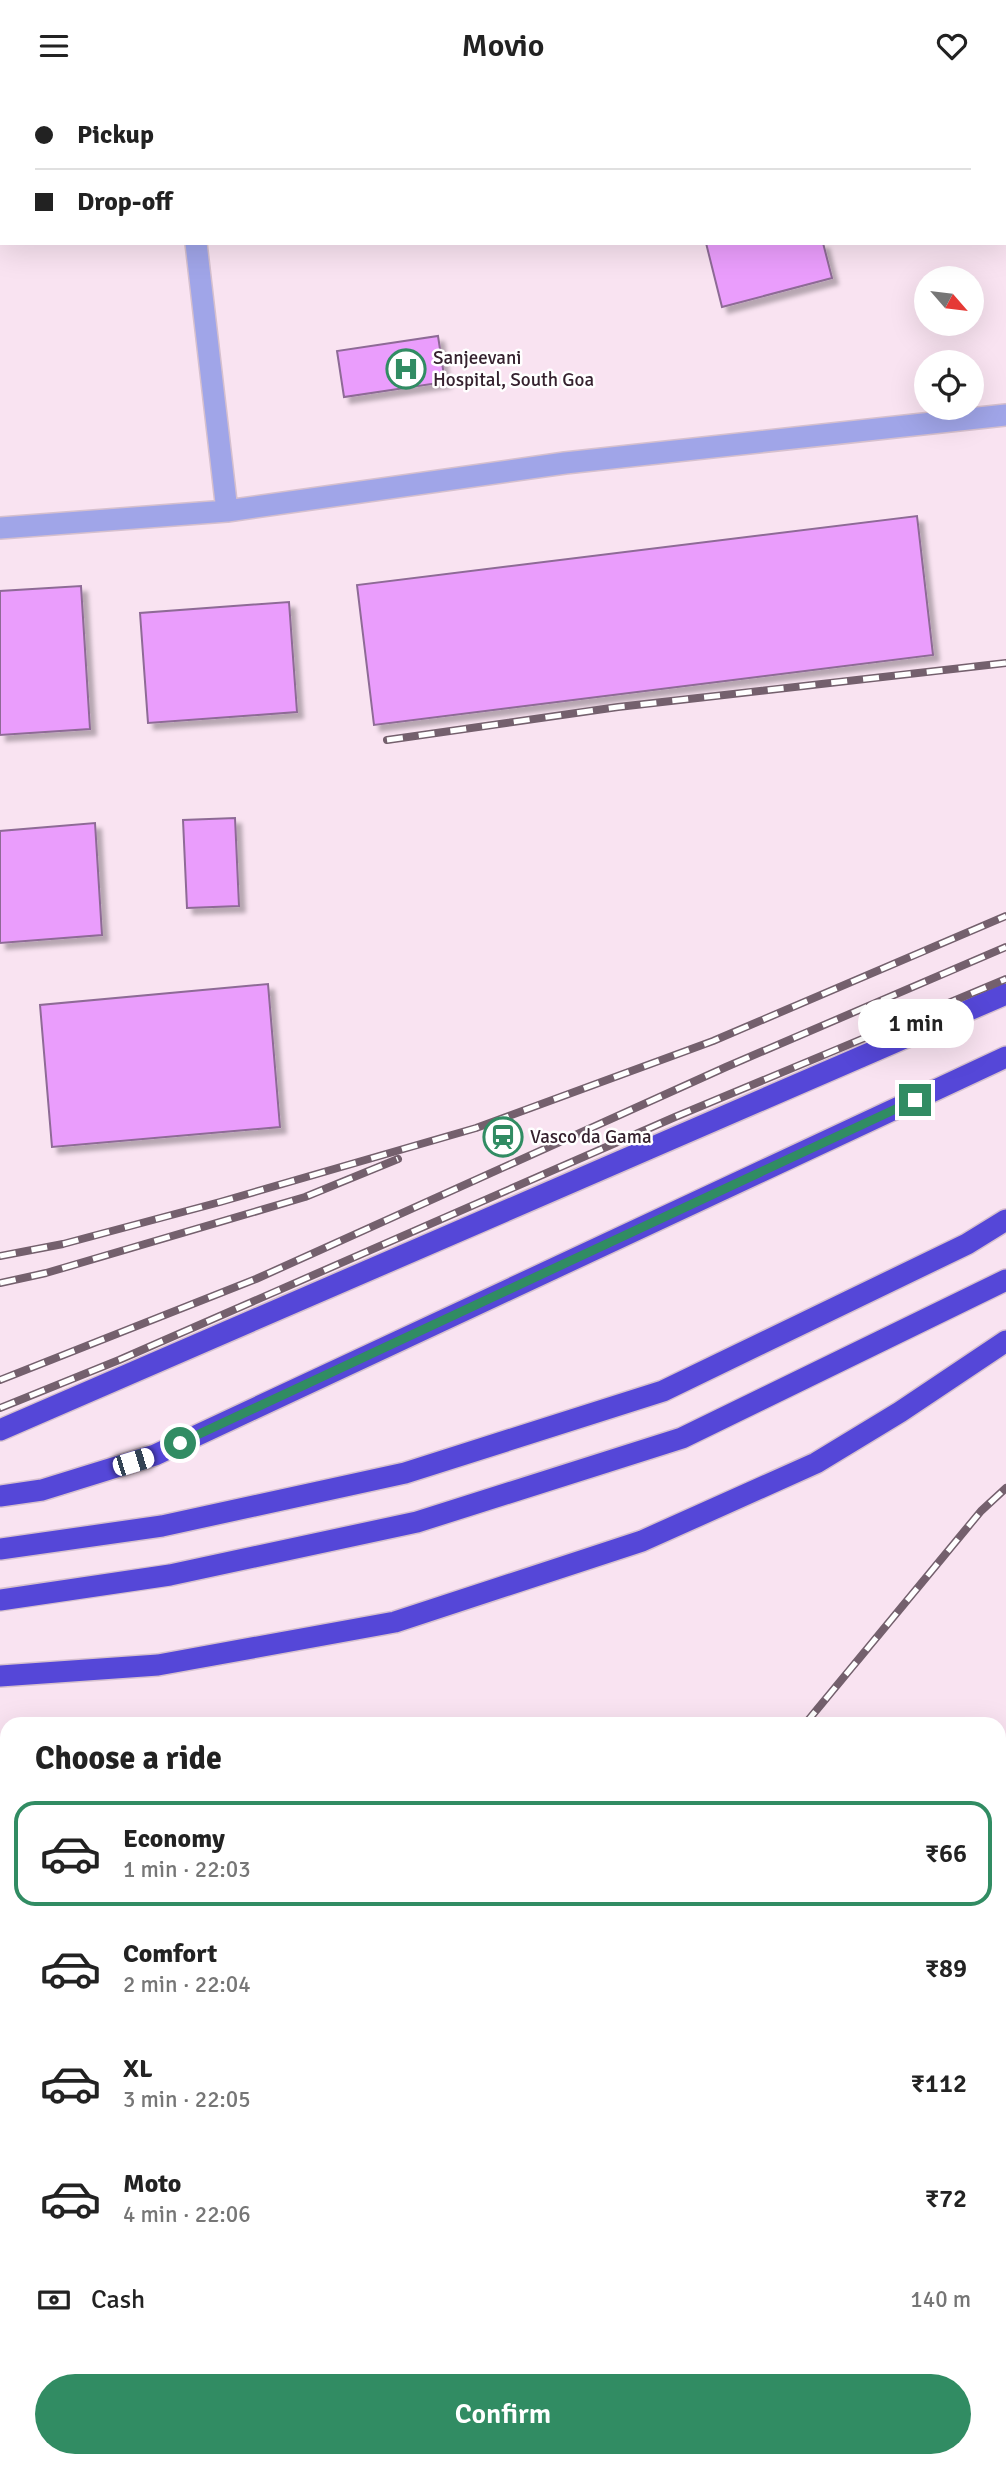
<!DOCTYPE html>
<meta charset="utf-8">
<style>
:root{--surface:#fff;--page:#f2f2f2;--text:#222;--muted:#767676;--line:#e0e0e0;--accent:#318c63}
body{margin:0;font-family:Signika,sans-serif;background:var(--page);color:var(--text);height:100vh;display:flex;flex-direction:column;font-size:26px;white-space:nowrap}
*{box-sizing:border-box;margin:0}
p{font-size:23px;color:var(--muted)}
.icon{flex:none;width:38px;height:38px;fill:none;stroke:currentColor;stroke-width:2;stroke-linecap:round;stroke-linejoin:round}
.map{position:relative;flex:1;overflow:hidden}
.drawer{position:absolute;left:0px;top:1626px;width:1006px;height:751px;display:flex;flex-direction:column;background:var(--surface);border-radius:21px 21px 0 0;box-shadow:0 7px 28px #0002}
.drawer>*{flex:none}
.banner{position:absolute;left:0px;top:0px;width:1006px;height:154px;box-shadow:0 7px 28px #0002;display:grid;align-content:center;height:154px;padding:0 35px;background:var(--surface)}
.needle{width:46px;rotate:118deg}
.buttons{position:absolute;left:914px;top:175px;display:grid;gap:14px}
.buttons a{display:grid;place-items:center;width:70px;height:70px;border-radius:50%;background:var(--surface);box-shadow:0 7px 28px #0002;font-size:35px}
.end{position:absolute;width:32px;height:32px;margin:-16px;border:9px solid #318c63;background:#fff;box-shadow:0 0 0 4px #fff}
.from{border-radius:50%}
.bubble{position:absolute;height:49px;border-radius:24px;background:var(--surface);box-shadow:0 7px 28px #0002;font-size:23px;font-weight:600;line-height:49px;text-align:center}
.car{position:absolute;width:21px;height:42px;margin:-21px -10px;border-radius:9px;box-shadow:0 0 5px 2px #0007;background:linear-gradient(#fff 24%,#345 0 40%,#fff 0 76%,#345 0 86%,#fff 0)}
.banner b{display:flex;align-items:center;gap:24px;height:66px;font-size:26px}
.banner b+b{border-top:2px solid var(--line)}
.banner i{width:18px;height:18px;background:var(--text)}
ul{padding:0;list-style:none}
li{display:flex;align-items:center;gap:21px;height:105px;margin:0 14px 10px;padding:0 21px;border:4px solid transparent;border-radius:21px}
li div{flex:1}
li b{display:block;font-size:26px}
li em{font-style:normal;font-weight:600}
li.active{border-color:var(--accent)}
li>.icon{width:63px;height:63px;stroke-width:1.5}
h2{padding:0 35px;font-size:32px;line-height:84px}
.pay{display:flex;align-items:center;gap:18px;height:77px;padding:0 35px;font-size:26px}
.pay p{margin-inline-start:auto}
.action{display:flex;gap:14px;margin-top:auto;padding:14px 35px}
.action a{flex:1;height:80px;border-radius:42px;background:var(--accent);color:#fff;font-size:28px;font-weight:600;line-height:80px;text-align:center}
header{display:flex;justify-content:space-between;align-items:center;height:91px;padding:0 35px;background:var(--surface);font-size:32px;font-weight:600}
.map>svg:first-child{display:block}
.building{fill:#ea9dfc;stroke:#8e6b96;stroke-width:2;filter:url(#shadow)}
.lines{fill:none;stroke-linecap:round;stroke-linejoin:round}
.minor-casing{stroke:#d6c0ce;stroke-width:24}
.major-casing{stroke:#d6c0ce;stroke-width:24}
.highway-casing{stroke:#d6c0ce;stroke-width:24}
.minor{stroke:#a0a5e8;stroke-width:21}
.major{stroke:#6764de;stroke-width:21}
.highway{stroke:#5547d8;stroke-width:21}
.rail-casing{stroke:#74606d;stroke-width:8}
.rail{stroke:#fff;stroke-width:5;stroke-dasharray:16;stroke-linecap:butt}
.route{stroke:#318c63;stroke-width:9}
.labels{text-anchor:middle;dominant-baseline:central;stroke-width:5;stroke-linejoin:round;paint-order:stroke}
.poi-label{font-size:19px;fill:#35212e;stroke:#fff;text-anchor:start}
</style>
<header><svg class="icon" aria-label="menu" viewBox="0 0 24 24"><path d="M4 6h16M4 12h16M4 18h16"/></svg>Movio<svg class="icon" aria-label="heart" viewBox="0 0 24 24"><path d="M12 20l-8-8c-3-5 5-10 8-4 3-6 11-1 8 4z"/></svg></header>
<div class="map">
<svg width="1006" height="2375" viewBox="0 0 1006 2375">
<defs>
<filter id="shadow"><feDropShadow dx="6" dy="6" stdDeviation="2" flood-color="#0004"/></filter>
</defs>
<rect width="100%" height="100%" fill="#f9e3f1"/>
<path class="building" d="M706,152h117l9,35 -110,29z
M438,245l7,46 -101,15 -7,-46z
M917,425l16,139 -559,70 -17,-140z
M81,495l9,143 -90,6v-144z
M289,511l8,110 -149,11 -8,-110z
M235,727l4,88 -52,2 -4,-88z
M95,732l7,112 -102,8v-112z
M268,893l12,143 -228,20 -12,-142z
M7,2176v41l-7,-4v-22z
M654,2370h128l-1,5h-130z
M897,2370h80l19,4 -100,1z"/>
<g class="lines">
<g class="minor-casing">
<path id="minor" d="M435,2l6,-2
M0,63h2
M196,152l31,268
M0,437l227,-17 338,-48 441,-48
M999,1935l7,-12
M999,2161l7,1
M505,2375l2,-5
M817,2375l2,-5"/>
</g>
<g class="major-casing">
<path id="major" d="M330,2l7,-2
M0,31h2"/>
</g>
<g class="highway-casing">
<path id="highway" d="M0,1339l1006,-436
M0,1405l42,-6 113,-35 851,-398
M0,1458l162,-23 243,-53 258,-82 304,-147 39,-24
M0,1509l170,-25 247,-53 265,-84 324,-158
M0,1585l158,-11 237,-43 247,-81 174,-78 84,-51 106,-71"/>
</g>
<use href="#minor" class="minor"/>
<use href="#major" class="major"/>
<use href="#highway" class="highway"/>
<g class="rail-casing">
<path id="rail" d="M387,649l231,-33 388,-44
M0,1165l63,-12 157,-42 256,-74 237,-87 293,-125
M0,1192l46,-10 259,-76 93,-38
M0,1289l256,-101 470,-212 280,-120
M0,1317l119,-48 556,-243 331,-138
M805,1633l176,-213 25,-23
M395,2375l2,-5"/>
</g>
<use href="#rail" class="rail"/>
</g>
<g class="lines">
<path class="route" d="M180,1352l735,-343"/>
</g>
<defs>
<g id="hospital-ring" transform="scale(2.0125)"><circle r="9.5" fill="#fff" stroke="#318c63" stroke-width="1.5"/><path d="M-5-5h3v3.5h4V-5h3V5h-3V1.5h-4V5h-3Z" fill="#318c63"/></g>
<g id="station-ring" transform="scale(2.0125)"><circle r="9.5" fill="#fff" stroke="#318c63" stroke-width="1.5"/><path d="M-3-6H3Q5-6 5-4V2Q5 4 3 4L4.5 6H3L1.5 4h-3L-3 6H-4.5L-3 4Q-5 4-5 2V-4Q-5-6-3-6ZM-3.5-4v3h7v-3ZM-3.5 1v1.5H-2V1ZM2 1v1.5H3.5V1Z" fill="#318c63"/></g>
</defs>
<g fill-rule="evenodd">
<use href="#hospital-ring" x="406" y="278"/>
<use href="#station-ring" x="503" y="1046"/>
</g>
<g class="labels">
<g class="poi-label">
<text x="433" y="267">Sanjeevani<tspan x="433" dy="22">Hospital, South Goa</tspan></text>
<text x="530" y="1046">Vasco da Gama</text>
</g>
</g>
</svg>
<div class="buttons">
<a><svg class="needle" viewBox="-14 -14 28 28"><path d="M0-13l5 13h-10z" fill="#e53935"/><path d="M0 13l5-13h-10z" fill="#767676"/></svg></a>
<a><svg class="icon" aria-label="locate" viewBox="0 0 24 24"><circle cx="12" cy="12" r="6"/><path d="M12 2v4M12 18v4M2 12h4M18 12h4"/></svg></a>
</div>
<i class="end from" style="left:180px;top:1352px"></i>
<i class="end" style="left:915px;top:1009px"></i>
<div class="bubble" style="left:858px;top:908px;width:116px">1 min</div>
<i class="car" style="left:133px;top:1371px;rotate:73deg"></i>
<div class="banner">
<b><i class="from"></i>Pickup</b>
<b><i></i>Drop-off</b>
</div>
<section class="drawer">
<h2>Choose a ride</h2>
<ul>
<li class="active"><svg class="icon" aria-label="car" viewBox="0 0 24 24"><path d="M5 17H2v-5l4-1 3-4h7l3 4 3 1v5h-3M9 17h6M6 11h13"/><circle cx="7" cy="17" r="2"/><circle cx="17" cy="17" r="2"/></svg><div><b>Economy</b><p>1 min · 22:03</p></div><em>₹66</em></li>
<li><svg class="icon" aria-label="car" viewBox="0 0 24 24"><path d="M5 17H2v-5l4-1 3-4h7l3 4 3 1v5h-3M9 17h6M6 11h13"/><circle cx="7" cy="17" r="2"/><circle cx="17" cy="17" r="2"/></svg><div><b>Comfort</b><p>2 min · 22:04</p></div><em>₹89</em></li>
<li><svg class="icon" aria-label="car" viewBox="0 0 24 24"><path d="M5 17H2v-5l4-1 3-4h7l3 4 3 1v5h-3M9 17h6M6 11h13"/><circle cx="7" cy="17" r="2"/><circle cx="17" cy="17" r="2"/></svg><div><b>XL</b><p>3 min · 22:05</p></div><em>₹112</em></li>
<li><svg class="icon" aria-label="car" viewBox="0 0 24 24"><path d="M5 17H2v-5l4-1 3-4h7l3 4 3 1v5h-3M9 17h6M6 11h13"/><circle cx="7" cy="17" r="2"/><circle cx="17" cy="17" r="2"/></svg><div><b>Moto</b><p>4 min · 22:06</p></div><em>₹72</em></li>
</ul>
<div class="pay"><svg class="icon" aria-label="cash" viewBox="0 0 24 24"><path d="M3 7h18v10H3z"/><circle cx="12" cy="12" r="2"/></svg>Cash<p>140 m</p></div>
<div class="action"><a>Confirm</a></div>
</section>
</div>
